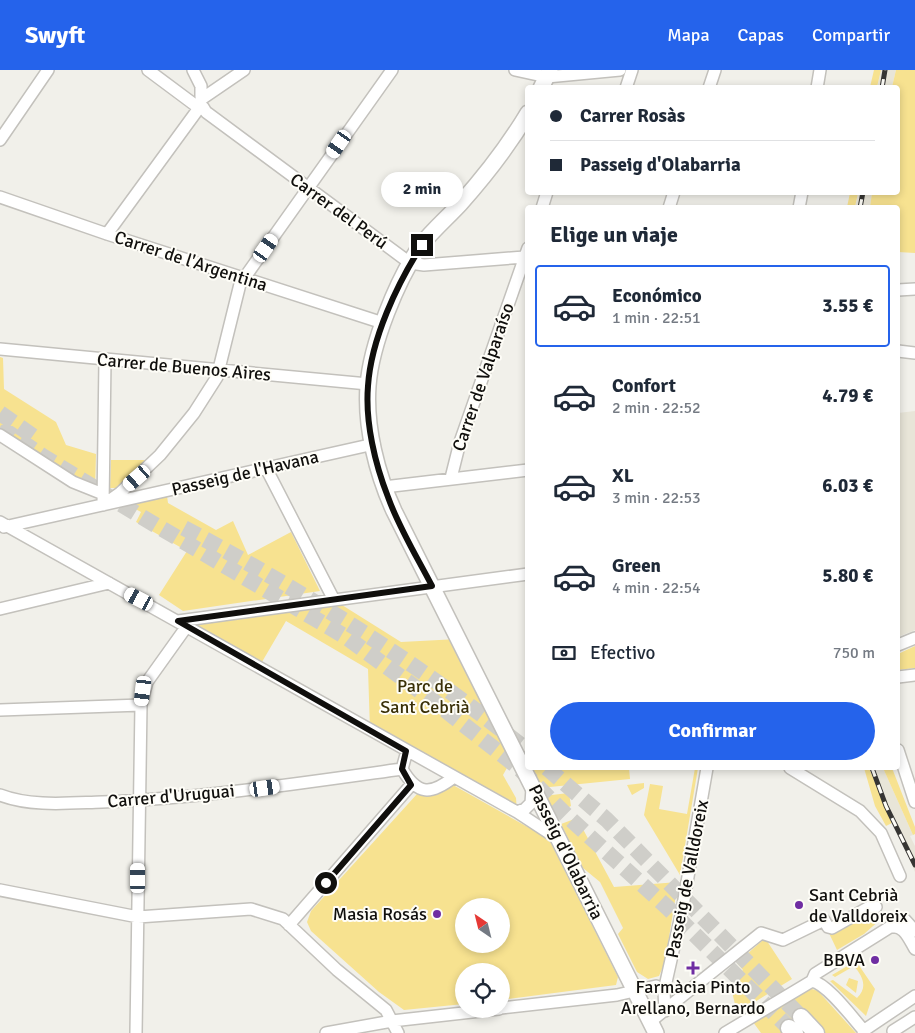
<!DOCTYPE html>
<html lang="es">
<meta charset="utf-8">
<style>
:root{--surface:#fff;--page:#f2f2f3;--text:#1f2937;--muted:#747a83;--line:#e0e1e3;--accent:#2563eb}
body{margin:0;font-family:Signika,sans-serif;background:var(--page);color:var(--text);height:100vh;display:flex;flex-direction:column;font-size:19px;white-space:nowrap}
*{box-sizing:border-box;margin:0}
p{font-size:16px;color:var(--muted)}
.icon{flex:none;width:28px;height:28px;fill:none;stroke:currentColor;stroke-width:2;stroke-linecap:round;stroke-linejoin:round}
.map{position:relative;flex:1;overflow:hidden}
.drawer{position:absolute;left:525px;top:135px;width:375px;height:565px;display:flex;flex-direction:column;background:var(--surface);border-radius:5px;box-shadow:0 2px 8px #0003}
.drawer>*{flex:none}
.banner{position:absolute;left:525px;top:15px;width:375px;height:110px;border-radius:5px;box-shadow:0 2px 8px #0003;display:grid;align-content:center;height:110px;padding:0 25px;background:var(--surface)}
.needle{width:32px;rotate:325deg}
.fabs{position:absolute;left:455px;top:828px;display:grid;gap:10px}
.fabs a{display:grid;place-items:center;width:55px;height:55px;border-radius:50%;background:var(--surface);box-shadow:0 2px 8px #0003;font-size:25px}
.end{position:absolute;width:22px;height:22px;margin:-11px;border:6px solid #100f0d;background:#fff;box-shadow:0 0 0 2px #fff}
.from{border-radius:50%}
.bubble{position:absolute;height:35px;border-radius:18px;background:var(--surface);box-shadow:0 2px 8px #0003;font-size:16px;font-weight:700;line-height:35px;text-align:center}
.car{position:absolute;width:15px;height:30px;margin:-15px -8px;border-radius:6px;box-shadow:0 0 4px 1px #0007;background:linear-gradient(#fff 24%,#345 0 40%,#fff 0 76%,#345 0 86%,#fff 0)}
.banner b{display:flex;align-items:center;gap:18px;height:48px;font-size:19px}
.banner b+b{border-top:1px solid var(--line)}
.banner i{width:12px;height:12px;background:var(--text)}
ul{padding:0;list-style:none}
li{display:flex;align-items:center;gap:15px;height:82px;margin:0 10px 8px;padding:0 15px;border:2px solid transparent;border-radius:5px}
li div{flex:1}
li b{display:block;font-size:19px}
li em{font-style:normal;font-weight:700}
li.current{border-color:var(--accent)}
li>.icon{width:45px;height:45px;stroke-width:1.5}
h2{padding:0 25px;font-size:22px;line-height:60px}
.pay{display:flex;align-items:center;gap:12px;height:55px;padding:0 25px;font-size:19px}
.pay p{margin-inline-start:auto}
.button{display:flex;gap:10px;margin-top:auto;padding:10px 25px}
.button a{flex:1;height:58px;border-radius:30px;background:var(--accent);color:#fff;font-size:20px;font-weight:700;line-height:58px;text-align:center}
header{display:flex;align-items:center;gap:30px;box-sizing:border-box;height:70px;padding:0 25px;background:var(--accent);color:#fff}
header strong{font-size:24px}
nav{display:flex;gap:28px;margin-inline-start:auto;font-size:18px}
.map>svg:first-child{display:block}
.built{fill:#e8e5d8}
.green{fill:#f7e290;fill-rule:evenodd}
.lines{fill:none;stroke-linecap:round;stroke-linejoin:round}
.highway-tunnel{stroke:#cfcec9;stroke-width:16;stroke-dasharray:16 8;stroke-linecap:butt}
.minor-casing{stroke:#c3c1bc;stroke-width:14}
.major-casing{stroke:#c3c1bc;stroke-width:18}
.highway-casing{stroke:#c3c1bc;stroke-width:19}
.minor{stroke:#fff;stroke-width:11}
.major{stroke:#fff;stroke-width:15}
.highway{stroke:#fff;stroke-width:16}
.rail-casing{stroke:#363533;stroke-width:5}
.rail{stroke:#fefdf7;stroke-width:3;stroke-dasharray:9;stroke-linecap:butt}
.route{stroke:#100f0d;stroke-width:6}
.poi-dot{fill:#6f2da2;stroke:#fefdf7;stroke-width:2}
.labels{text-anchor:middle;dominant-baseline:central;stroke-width:4;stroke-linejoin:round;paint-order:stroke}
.street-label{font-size:18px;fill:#100f0d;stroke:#fefdf7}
.park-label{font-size:18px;fill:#392f07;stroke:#fefdf7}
.poi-label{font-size:18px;fill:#100f0d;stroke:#fefdf7;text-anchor:end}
</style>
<header>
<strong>Swyft</strong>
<nav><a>Mapa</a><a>Capas</a><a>Compartir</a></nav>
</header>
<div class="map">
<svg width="915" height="963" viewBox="0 0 915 963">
<rect width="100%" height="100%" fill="#f1f0ea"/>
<path class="built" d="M881,0h15l-4,17 -15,1z
M858,123h14l-2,14 -15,1z
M915,341v219l-17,7v-224z
M869,698h14l30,67 -3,1 5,10v26z"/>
<path class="green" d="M874,0h7l-4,17h-7z
M896,0h19v183l-17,-1v-44l-28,-1 2,-14 26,-1v-104l-6,-1z
M850,123h8l-3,14h-8z
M0,287l3,1 1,31 52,33 10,23 30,9 -1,35 -95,-57z
M111,390h35l-30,28h-6z
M167,426l1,7 48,27 17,-9 15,34 43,-23 29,59 -137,20 -24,-16 28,-44 -51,-29 5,-10 -13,-7z
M334,530l67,42 57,-3 58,113 -13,23 13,23 1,14 -147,-82 -2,-61 -82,-48 -27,46 -76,-43z
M915,576v22l-17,2v-16z
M530,698h99l1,11 -90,9z
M695,698h3l-18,107 -36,-60 6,-31 13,2 -4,23 28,5z
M864,698h5l23,55 -6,3 -11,-20z
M883,698h9l23,59v7l-2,1z
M644,713v5l-12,7 -5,-10z
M453,715l87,49 11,9 67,134 -2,8 -115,15v-29h-37v33l-60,6 -25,-18 -68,-61 -4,-9 4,-11 106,-117 20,1zM464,836h37v38h-37z
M569,723l2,13 -14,7 -4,-5h-3l-7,-12z
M577,748l37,69 64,-5 -13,80 -6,14 -11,3 -11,-7 -19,-38 5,-6 -23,-46 -17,-14 -22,-44z
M873,839l8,10 -17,15 -27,16 -9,-19z
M765,868l27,41 -55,34 -7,-30 13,-13 -6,-7z
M856,891l19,28 -9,27 -36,-35 3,-1 24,18c11,-11 6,-21 -3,-32l-19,11 -3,-2z
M849,908l9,3 -2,12 -10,-8z
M812,919l6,2 38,42h-95l-8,-11 51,-31z"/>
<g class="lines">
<path class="highway-tunnel" d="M0,343l37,26
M0,357l44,30 98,60 204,120 85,62 88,69 47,47 102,93 121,120
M184,458c120,64 238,137 344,223
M547,698l60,52 194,197"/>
<g class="minor-casing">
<path id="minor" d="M148,0l51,38
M193,0l8,16v11
M515,0l32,7 73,-7
M626,18l6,-18
M709,18l6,-18
M817,18l3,-18
M203,28l41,-28
M203,37l3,5 204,151 14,2 100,-8
M0,70l48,-70
M0,127l107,37 276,89
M542,138l5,-16
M669,138l5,-16
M799,138l3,-16
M107,164l92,-126
M898,220l17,-1
M0,279l368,35
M898,281l17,2
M0,365l73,47 30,12
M266,398l68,132
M451,408l9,-36 68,-194
M384,417l144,-17
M103,435l17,-12 40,-38 34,-42 23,-36 23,-93 152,-214
M103,435l2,-145
M0,452l517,290 41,27
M4,457l370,-83
M0,539l109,-26
M178,551l350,-47
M898,575l17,-7
M898,607l17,-2
M0,640l141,-5 6,-23 40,-56
M898,680l17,52
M407,681l-5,18c16,27 29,26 52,8
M790,698l70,43 21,22 19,43
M0,725c31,12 69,8 102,7 101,-4 200,-19 300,-33
M517,742l8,-3 6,-6 1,-15
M0,820l138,27 113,-8 32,10 54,51 49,40 12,23
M289,855l122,-140
M893,857l12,-7 10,11
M812,911l3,-7 75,-47c14,-3 19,12 25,22
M664,921l18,-80 25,-143
M501,938l116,-13 39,-9 8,5 1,20
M651,951l110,-88 22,7 41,-20 4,7 4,1 39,-22 5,1
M863,961l52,-35
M893,961l22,-14
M136,963l5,-328
M326,963l66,-12 107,-12
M725,963l87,-52c16,3 42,39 54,52"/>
</g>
<g class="major-casing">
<path id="major" d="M541,18l9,-18
M528,43c-19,32 -43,63 -68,91 -13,14 -27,26 -39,41 -24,35 -50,99 -53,141 -3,41 9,88 26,125l262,522"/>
</g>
<g class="highway-casing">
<path id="highway" d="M801,947l15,16
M789,958l6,5"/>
</g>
<use href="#minor" class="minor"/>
<use href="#major" class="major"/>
<use href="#highway" class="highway"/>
<g class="rail-casing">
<path id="rail" d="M882,18l3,-18
M860,138l3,-16
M872,698l14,38 29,59"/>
</g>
<use href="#rail" class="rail"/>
</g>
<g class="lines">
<path class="route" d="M326,813l85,-98 -9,-16 4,-18 -228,-130 254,-35c-15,-29 -33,-58 -44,-89 -13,-33 -23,-75 -20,-111 3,-47 29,-102 54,-141"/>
</g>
<g class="poi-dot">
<circle cx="799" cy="835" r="5"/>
<circle cx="437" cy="844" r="5"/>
<circle cx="875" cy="890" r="5"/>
<path d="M690.5 890.5h5v5h5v5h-5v5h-5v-5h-5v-5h5z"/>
</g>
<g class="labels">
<g class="street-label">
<text transform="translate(339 141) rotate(36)">Carrer del Perú</text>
<text transform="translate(191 191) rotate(18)">Carrer de l'Argentina</text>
<text transform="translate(184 297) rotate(5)">Carrer de Buenos Aires</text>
<text transform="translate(483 307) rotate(-71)">Carrer de Valparaíso</text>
<text transform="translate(245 403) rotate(-13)">Passeig de l'Havana</text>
<text transform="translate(171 726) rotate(-5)">Carrer d'Uruguai</text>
<text transform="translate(566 782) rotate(64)">Passeig d'Olabarria</text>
<text transform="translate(687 809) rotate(-79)">Passeig de Valldoreix</text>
</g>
<g class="park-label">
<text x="425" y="616">Parc de<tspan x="425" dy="21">Sant Cebrià</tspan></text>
</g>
<g class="poi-label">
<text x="809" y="825" text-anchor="start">Sant Cebrià<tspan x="809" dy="21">de Valldoreix</tspan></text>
<text x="427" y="844">Masia Rosás</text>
<text x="865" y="890">BBVA</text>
<text x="693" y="917" text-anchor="middle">Farmàcia Pinto<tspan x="693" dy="21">Arellano, Bernardo</tspan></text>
</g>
</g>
</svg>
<div class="fabs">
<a><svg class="needle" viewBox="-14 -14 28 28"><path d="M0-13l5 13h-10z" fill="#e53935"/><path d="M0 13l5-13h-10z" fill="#747a83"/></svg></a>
<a><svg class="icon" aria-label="locate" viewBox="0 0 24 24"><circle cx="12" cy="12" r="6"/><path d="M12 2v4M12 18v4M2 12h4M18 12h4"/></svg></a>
</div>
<i class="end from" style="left:326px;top:813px"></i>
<i class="end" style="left:422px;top:175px"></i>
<div class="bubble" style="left:381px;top:102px;width:82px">2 min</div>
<i class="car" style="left:339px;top:74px;rotate:215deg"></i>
<i class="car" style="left:266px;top:178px;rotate:35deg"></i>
<i class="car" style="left:137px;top:408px;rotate:229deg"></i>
<i class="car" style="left:139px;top:529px;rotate:298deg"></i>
<i class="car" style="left:143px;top:621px;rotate:187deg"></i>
<i class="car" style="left:265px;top:718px;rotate:82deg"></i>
<i class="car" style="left:138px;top:808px;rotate:0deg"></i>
<div class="banner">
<b><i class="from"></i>Carrer Rosàs</b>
<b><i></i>Passeig d'Olabarria</b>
</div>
<section class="drawer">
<h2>Elige un viaje</h2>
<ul>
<li class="current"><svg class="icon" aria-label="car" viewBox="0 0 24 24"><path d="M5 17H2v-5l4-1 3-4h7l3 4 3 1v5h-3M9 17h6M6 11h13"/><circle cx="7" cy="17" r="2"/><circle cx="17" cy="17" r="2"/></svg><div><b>Económico</b><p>1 min · 22:51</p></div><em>3.55 €</em></li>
<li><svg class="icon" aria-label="car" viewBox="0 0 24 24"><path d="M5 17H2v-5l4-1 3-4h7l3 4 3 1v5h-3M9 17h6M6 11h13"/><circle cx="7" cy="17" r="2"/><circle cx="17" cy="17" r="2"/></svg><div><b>Confort</b><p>2 min · 22:52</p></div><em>4.79 €</em></li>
<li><svg class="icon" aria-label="car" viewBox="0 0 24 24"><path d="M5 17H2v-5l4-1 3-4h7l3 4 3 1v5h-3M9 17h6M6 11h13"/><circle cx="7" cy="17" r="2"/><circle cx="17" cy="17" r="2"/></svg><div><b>XL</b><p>3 min · 22:53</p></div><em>6.03 €</em></li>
<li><svg class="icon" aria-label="car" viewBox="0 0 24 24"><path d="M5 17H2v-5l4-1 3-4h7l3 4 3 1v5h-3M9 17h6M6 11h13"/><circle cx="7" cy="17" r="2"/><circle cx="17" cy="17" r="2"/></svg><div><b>Green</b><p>4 min · 22:54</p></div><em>5.80 €</em></li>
</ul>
<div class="pay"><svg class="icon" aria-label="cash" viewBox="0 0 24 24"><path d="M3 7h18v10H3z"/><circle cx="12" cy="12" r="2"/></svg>Efectivo<p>750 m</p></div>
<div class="button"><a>Confirmar</a></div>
</section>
</div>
